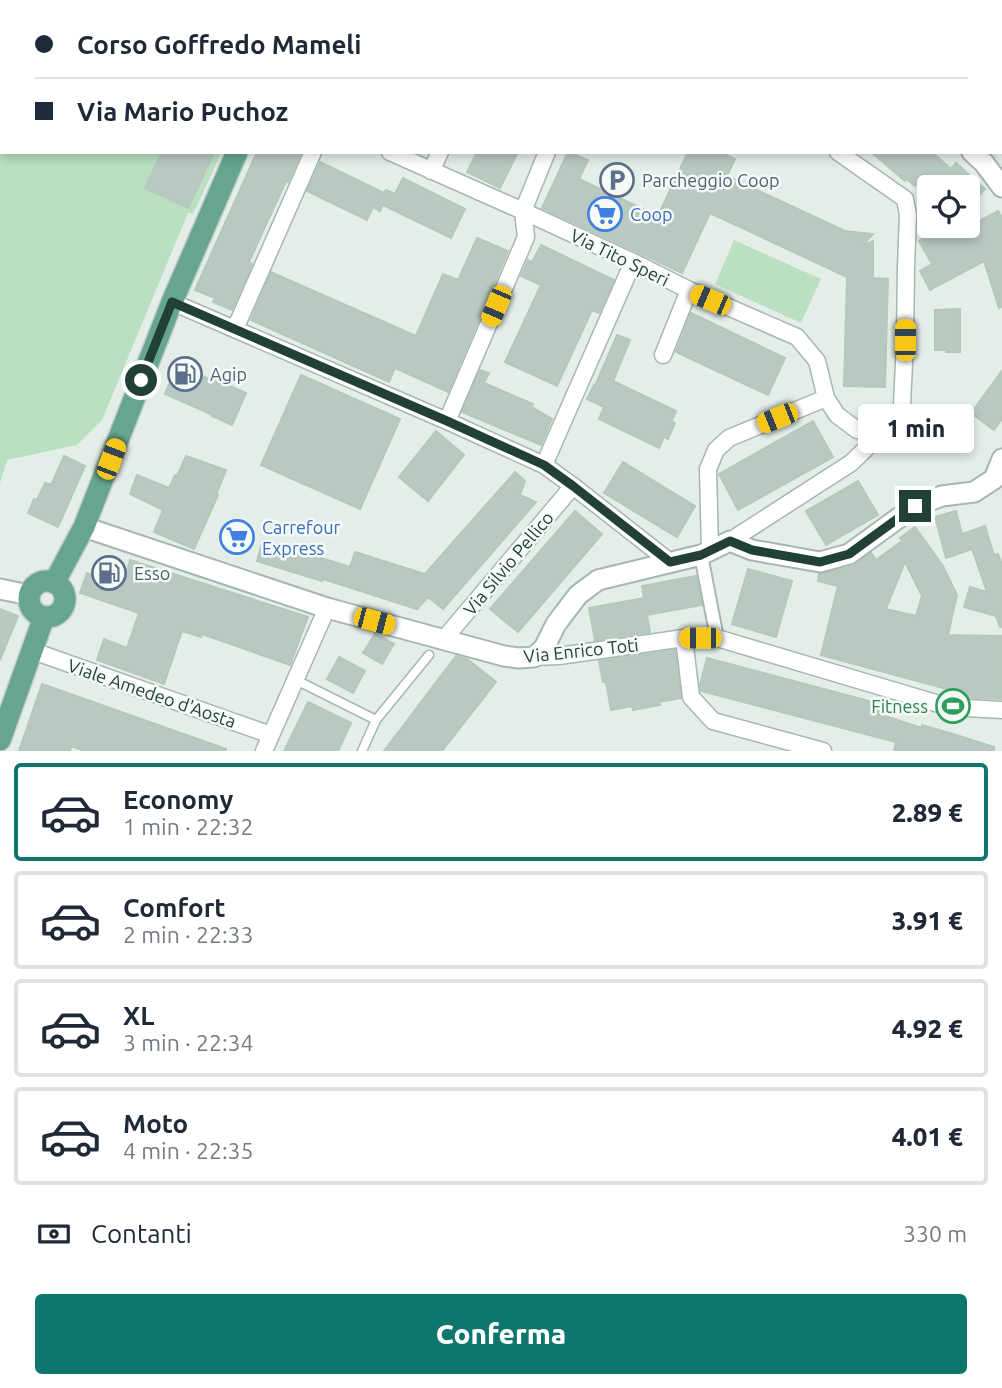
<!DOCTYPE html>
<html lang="it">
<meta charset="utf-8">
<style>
:root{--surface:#fff;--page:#f6f6f7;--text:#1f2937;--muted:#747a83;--line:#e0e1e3;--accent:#0f766e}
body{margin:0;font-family:Ubuntu,sans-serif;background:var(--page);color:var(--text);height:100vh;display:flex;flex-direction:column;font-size:26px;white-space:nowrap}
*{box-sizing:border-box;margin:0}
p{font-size:23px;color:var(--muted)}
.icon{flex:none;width:38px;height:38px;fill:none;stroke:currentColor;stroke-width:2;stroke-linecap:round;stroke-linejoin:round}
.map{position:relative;height:751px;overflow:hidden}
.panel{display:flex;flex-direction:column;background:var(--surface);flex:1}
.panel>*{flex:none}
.guide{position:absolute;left:0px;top:0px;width:1003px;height:154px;box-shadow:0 4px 10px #0003;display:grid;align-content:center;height:154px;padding:0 35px;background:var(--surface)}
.buttons{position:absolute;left:917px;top:175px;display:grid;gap:14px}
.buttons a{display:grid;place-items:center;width:63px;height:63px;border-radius:7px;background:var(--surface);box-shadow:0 4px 10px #0003;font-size:35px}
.end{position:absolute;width:32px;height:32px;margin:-16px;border:9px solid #224135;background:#fff;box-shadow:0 0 0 4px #fff}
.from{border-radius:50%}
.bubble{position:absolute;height:49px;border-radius:7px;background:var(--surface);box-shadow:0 4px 10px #0003;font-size:23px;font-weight:800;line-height:49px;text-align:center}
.car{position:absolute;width:21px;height:42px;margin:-21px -10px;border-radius:9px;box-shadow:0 0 5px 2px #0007;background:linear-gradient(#f5c518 24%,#345 0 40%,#f5c518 0 76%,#345 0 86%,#f5c518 0)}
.guide b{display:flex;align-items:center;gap:24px;height:66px;font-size:26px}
.guide b+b{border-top:2px solid var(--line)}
.guide i{width:18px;height:18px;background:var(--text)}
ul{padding:12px 0 0;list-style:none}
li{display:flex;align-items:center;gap:21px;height:98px;margin:0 14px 10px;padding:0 21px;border:4px solid var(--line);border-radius:7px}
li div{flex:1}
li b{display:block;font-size:26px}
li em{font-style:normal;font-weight:800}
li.on{border-color:var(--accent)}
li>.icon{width:63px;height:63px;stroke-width:1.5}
.pay{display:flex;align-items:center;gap:18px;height:77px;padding:0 35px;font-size:26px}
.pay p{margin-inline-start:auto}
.button{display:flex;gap:14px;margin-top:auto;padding:14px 35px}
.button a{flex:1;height:80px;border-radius:7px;background:var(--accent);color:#fff;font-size:28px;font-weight:800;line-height:80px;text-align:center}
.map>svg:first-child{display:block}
.green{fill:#bbe0c1}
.building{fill:#b9c9c1;stroke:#b5c8be;stroke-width:2;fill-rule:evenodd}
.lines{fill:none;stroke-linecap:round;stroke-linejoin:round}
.service-casing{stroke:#a6b7af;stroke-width:11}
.pedestrian-casing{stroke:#a6b7af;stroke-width:16}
.minor-casing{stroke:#a6b7af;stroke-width:19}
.tertiary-casing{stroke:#a6b7af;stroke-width:23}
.primary-casing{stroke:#c1cac6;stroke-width:24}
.service{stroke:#fff;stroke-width:8}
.pedestrian{stroke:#fff;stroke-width:12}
.minor{stroke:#fff;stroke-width:16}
.tertiary{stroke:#fff;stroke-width:19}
.primary{stroke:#66a68e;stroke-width:21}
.route{stroke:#224135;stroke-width:9}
.labels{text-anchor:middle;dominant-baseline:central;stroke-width:5;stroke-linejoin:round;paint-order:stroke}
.service-label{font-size:18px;fill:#4e5e75;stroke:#f5faf7;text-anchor:start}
.shop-label{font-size:18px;fill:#366cbe;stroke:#f5faf7;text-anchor:start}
.street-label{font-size:18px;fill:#224135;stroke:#f5faf7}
.leisure-label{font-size:18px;fill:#27864d;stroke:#f5faf7;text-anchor:end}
</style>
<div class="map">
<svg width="1002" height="751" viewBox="0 0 1002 751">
<rect width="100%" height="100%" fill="#e4eee8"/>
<path class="green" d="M0,0h293l-1,2h-290v150h220l-29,62 -5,-1 -86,207 -25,25 -70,15 -7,23z
M734,240l87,39 -20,44 -86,-39z"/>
<path class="building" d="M162,152h52l-26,56 -43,-20z
M257,152l44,1 -13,29 -2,-1 -37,81 3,2 -20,46 -19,-8 2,-4 -20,-8z
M477,152h41l-18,36 -33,-16z
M568,152l20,8 -9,19 79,37 30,-64h31l16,7 -8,17 118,55 28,3 -11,12 11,-5v37l15,1 -3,108 -41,-1 3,-109 -137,-64 -28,60 -140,-65z
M871,152h61l19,17 5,-6 29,26 -17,19v-21h-29l-14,-12 -10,11 -8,-7 -2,2z
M320,162l64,31 2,-3 9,4 8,-16 62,31 -14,29 -68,-33 -3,6 -7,-4 -6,13 -60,-29z
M998,211l4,7v89l-3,1 -15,-47 -54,29 -10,-19 12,-7 -13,-23 9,-5 -6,-10h31l-14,16z
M477,238l31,13 -60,141 -53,-24 -6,14 -138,-62 20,-48 145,64 27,-62 15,6z
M541,245l73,35 -15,33 -7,-3 -35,76 -52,-24 36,-77 -20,-9 7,-16 4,2z
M960,309v43h-14v-2h-11v-40z
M691,313l94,45 -17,37 -92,-43z
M617,335l13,5 -17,41 63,30 -4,10 3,2 -7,16 -4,-2 -5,11 -60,-29 5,-12 -17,-8 7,-14 1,1z
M177,365l48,21 1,-2 20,9 -14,32 -20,-9 1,-1 -48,-21z
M480,370l9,3 -5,10 49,21 -1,3 20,12 -11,26 -79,-33z
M1002,371v48l-8,11 -23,-17z
M301,375l99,44 -40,90 -99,-44z
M813,421l20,36 -95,53 -19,-36z
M436,431l28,24 -36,46 -29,-24z
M64,456l21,10 -27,61 -30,-14 6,-14 3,1 8,-17 6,2z
M186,456l40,14 -10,25h2l-24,54 -40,-17 9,-22 -33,-16 7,-19 32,13 6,-13 2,1z
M623,462l72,44 -18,31 -73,-44z
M515,472l10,9 -5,14 16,7 -93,107 -15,-12 -11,12 -94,-30 -1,2 -65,-20 6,-21 87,27 5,-15 70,22z
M858,481l20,34 -52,30 -20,-34z
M575,511l27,23 -84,98 -28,-23z
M956,511l6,23 23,-8 9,29 4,-1 4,10v63h-2l-4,-11 -32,-9 6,-20 17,5 -15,-43 -26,9 -11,-41z
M915,527l28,39 14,29 -9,40 54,1v63l-45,-2 1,-5 -137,-37 17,-69 -20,-5 1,-7 34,-8 18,-13 5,7 26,-19 -2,-3zM905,562l17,34 -6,20 -30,-7z
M130,560l178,57 -18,48 -88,-31 -1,3 -19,-6 -18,53 -67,-24 7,-21 23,9 12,-35 -59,-20 7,-20 36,14z
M748,569l44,12 -16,56 -44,-13z
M696,576l6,29 -55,10 3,17 -55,8 -6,-32 55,-10 -2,-12z
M0,609l18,7 -18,44z
M375,634l19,10 -12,20 -19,-11z
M675,650l6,48 -22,4 1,3 -27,5 -1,-4 -21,4 -5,-28h-3l-4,-21z
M456,656l11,3 29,23 -54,69h-58z
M339,657l26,14 -12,22 -26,-14z
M707,658l173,46 -2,10 44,14v-3l31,9 41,13v4h-100l2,-9 -195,-51 -1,-6z
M42,684l184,65v2h-141l-14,-5 -1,5h-51z
M308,702l43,21 -13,28h-54z"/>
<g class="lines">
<g class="service-casing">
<path id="service" d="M55,2l1,-2
M741,2l1,-2
M0,108l2,-1
M296,680l80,40 53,-65
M362,751l14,-31"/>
</g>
<g class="pedestrian-casing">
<path id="pedestrian" d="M701,555l16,83"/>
</g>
<g class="minor-casing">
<path id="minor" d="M450,0l4,2
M560,2l1,-2
M390,152l133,59 110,51 56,28 108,47 20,24 9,37 11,17 20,15 26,2
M431,171l9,-19
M172,302l275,119 97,44 29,21 97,76
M235,329l78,-177
M663,355l26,-65
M447,421l79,-184 -3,-26 24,-59
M544,465l89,-203
M730,541l121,-78 32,-31 19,-26 3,-66 1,-73 2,-52 -3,-16 -67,-47
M710,552l-2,-83 8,-19 13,-12 97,-40
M684,638l7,59 22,24 110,30
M444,639l129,-153
M33,651l238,84
M534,657l25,-1 125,-18h33l232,69 53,3
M264,751l63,-143"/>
</g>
<g class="tertiary-casing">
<path id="tertiary" d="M819,0v2
M914,2l1,-2
M972,152l12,11 18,24
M84,527l243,81 177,48 15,2 15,-1 10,-9 12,-24 22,-29 20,-15 103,-25 29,-14 22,9 68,12 29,-8 66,-48 27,-10 32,-4 20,-13 8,-20
M0,589l29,6"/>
</g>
<g class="primary-casing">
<path id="primary" d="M307,2l1,-2
M29 599a18 18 0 1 1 36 0a18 18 0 1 1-36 0Z
M54,583l30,-56 88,-225 65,-150
M0,740l44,-123"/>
</g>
<use href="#service" class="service"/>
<use href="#pedestrian" class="pedestrian"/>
<use href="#minor" class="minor"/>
<use href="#tertiary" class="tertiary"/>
<use href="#primary" class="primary"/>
</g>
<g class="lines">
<path class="route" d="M141,380l31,-78 275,119 97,44 29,21 97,76 31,-7 29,-14 22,9 68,12 29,-8 66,-48"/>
</g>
<defs>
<g id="parking-ring" transform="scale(1.75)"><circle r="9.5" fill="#f5faf7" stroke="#5c6f8a" stroke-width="1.5"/><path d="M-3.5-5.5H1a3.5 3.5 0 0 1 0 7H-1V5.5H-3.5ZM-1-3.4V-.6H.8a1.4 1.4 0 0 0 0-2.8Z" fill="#5c6f8a"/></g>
<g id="supermarket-ring" transform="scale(1.75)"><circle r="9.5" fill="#f5faf7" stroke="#3f7fe0" stroke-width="1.5"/><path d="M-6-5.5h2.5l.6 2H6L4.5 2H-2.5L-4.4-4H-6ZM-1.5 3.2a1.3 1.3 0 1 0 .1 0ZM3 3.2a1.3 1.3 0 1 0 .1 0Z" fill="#3f7fe0"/></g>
<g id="fuel-ring" transform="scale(1.75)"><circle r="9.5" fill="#f5faf7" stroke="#5c6f8a" stroke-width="1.5"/><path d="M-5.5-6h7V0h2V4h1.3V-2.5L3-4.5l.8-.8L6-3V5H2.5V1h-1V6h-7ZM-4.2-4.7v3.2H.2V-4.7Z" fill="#5c6f8a"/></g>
<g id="stadium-ring" transform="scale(1.75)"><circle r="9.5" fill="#f5faf7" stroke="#2e9e5b" stroke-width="1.5"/><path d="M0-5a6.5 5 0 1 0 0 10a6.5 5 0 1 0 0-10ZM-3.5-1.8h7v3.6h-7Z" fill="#2e9e5b"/></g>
</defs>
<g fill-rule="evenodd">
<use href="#parking-ring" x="617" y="180"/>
<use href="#supermarket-ring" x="605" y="214"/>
<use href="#fuel-ring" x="185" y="374"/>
<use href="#supermarket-ring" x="237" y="537"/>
<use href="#fuel-ring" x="109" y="573"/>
<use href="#stadium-ring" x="953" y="706"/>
</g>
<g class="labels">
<g class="service-label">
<text x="642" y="180">Parcheggio Coop</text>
<text x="210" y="374">Agip</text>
<text x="134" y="573">Esso</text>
</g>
<g class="shop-label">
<text x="630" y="214">Coop</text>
<text x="262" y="527">Carrefour<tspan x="262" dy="21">Express</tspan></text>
</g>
<g class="street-label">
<text transform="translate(620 257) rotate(26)">Via Tito Speri</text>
<text transform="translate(508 563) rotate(-50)">Via Silvio Pellico</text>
<text transform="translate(581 650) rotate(-6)">Via Enrico Toti</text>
<text transform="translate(152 693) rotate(19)">Viale Amedeo d'Aosta</text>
</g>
<g class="leisure-label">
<text x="928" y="706">Fitness</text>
</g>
</g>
</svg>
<div class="buttons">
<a><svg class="icon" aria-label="locate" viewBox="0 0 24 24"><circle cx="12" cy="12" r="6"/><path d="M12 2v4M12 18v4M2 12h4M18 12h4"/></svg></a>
</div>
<i class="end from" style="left:141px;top:380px"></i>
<i class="end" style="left:915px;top:506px"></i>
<div class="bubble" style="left:858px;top:404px;width:116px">1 min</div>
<i class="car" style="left:710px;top:300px;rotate:293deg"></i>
<i class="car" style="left:496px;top:306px;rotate:203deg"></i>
<i class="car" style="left:905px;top:340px;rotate:0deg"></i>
<i class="car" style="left:777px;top:418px;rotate:248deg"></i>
<i class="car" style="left:111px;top:459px;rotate:21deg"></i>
<i class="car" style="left:374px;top:621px;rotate:105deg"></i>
<i class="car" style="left:700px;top:638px;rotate:270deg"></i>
<div class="guide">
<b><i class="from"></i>Corso Goffredo Mameli</b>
<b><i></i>Via Mario Puchoz</b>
</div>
</div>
<section class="panel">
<ul>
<li class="on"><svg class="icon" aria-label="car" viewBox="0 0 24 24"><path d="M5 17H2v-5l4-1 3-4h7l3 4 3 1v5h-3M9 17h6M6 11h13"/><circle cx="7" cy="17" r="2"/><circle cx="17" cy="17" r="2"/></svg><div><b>Economy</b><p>1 min · 22:32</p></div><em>2.89 €</em></li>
<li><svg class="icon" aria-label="car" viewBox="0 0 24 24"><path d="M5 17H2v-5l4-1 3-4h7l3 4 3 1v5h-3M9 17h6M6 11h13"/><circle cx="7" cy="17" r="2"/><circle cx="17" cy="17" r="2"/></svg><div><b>Comfort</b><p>2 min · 22:33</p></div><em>3.91 €</em></li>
<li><svg class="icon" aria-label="car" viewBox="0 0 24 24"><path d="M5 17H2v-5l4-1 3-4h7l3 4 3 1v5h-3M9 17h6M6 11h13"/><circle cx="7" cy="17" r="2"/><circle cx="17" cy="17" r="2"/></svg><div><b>XL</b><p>3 min · 22:34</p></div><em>4.92 €</em></li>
<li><svg class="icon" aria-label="car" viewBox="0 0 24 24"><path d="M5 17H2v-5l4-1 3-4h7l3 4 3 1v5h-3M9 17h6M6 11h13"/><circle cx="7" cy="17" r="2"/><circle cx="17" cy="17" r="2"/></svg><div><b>Moto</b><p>4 min · 22:35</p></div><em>4.01 €</em></li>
</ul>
<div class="pay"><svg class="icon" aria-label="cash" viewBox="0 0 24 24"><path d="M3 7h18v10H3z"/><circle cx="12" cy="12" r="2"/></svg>Contanti<p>330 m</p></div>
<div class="button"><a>Conferma</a></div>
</section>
